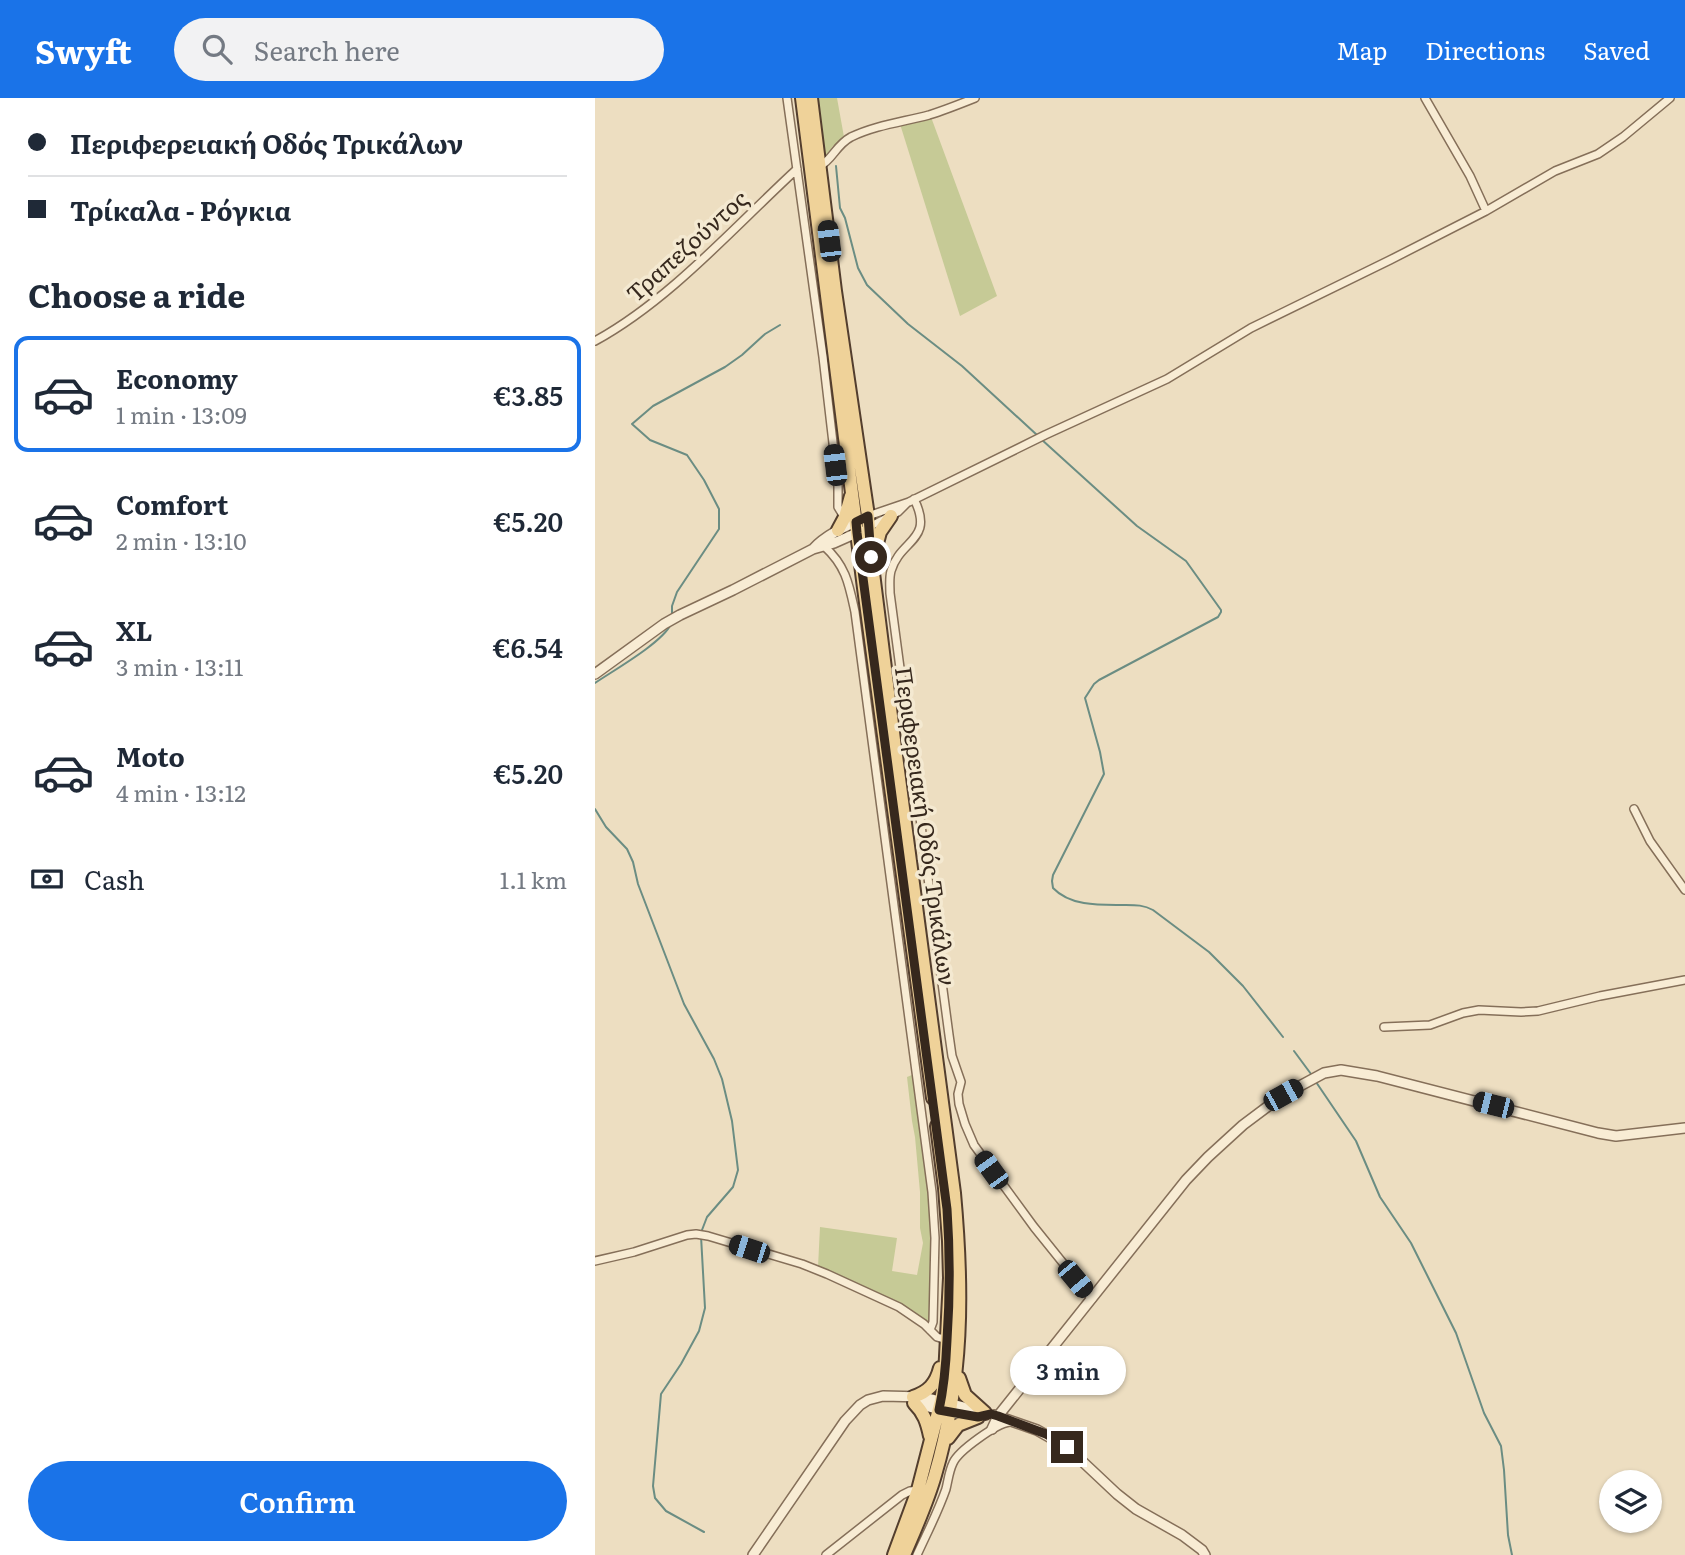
<!DOCTYPE html>
<meta charset="utf-8">
<style>
:root{--surface:#fff;--page:#f2f2f3;--text:#1f2937;--muted:#747a83;--line:#e0e1e3;--accent:#1a73e8}
body{margin:0;font-family:Literata,serif;background:var(--page);color:var(--text);height:100vh;display:flex;flex-direction:column;font-size:26px;white-space:nowrap}
*{box-sizing:border-box;margin:0}
p{font-size:23px;color:var(--muted)}
.icon{flex:none;width:38px;height:38px;fill:none;stroke:currentColor;stroke-width:2;stroke-linecap:round;stroke-linejoin:round}
.map{position:relative;flex:1;overflow:hidden}
.sheet{display:flex;flex-direction:column;background:var(--surface);width:595px}
.sheet>*{flex:none}
.hud{display:grid;align-content:center;height:154px;padding:0 28px;background:var(--surface)}
.fabs{position:absolute;left:1004px;top:1372px;display:grid;gap:14px}
.fabs a{display:grid;place-items:center;width:63px;height:63px;border-radius:50%;background:var(--surface);box-shadow:0 2px 5px #0004;font-size:35px}
.end{position:absolute;width:32px;height:32px;margin:-16px;border:9px solid #36281d;background:#fff;box-shadow:0 0 0 4px #fff}
.from{border-radius:50%}
.bubble{position:absolute;height:49px;border-radius:24px;background:var(--surface);box-shadow:0 2px 5px #0004;font-size:23px;font-weight:600;line-height:49px;text-align:center}
.car{position:absolute;width:21px;height:42px;margin:-21px -10px;border-radius:9px;box-shadow:0 0 5px 2px #0007;background:linear-gradient(#222 24%,#8ab4d8 0 40%,#222 0 76%,#8ab4d8 0 86%,#222 0)}
.hud b{display:flex;align-items:center;gap:24px;height:66px;font-size:26px}
.hud b+b{border-top:2px solid var(--line)}
.hud i{width:18px;height:18px;background:var(--text)}
ul{padding:0;list-style:none}
li{display:flex;align-items:center;gap:21px;height:116px;margin:0 14px 10px;padding:0 14px;border:4px solid transparent;border-radius:14px}
li div{flex:1}
li b{display:block;font-size:26px}
li em{font-style:normal;font-weight:600}
li.on{border-color:var(--accent)}
li>.icon{width:63px;height:63px;stroke-width:1.5}
h2{padding:0 28px;font-size:32px;line-height:84px}
.pay{display:flex;align-items:center;gap:18px;height:77px;padding:0 28px;font-size:26px}
.pay p{margin-inline-start:auto}
.button{display:flex;gap:14px;margin-top:auto;padding:14px 28px}
.button a{flex:1;height:80px;border-radius:42px;background:var(--accent);color:#fff;font-size:28px;font-weight:600;line-height:80px;text-align:center}
header{display:flex;align-items:center;gap:42px;box-sizing:border-box;height:98px;padding:0 35px;background:var(--accent);color:#fff}
header strong{font-size:33px}
nav{display:flex;gap:38px;margin-inline-start:auto;font-size:24px}
.search{width:490px;height:63px;background:var(--page);display:flex;align-items:center;gap:18px;box-sizing:border-box;padding:0 24px;border-radius:38px;color:var(--muted);font-size:26px}
main{display:flex;flex:1;min-height:0}
.map>svg:first-child{display:block}
.green{fill:#c6ca96}
.lines{fill:none;stroke-linecap:round;stroke-linejoin:round}
.stream{stroke:#6b8d83;stroke-width:2}
.minor-casing{stroke:#856f59;stroke-width:10}
.tertiary-casing{stroke:#856f59;stroke-width:12}
.primary-casing{stroke:#533e2e;stroke-width:16}
.minor{stroke:#f8ecd4;stroke-width:7}
.tertiary{stroke:#f8ecd4;stroke-width:9}
.primary{stroke:#efd299;stroke-width:12}
.route{stroke:#36281d;stroke-width:9}
.labels{text-anchor:middle;dominant-baseline:central;stroke-width:7;stroke-linejoin:round;paint-order:stroke}
.street-label{font-size:23px;fill:#36281d;stroke:#f4e9d1}
</style>
<header>
<strong>Swyft</strong>
<div class="search"><svg class="icon" aria-label="search" viewBox="0 0 24 24"><circle cx="10" cy="10" r="6"/><path d="M15 15l6 6"/></svg>Search here</div>
<nav><a>Map</a><a>Directions</a><a>Saved</a></nav>
</header>
<main>
<section class="sheet">
<div class="hud">
<b><i class="from"></i>Περιφερειακή Οδός Τρικάλων</b>
<b><i></i>Τρίκαλα - Ρόγκια</b>
</div>
<h2>Choose a ride</h2>
<ul>
<li class="on"><svg class="icon" aria-label="car" viewBox="0 0 24 24"><path d="M5 17H2v-5l4-1 3-4h7l3 4 3 1v5h-3M9 17h6M6 11h13"/><circle cx="7" cy="17" r="2"/><circle cx="17" cy="17" r="2"/></svg><div><b>Economy</b><p>1 min · 13:09</p></div><em>€3.85</em></li>
<li><svg class="icon" aria-label="car" viewBox="0 0 24 24"><path d="M5 17H2v-5l4-1 3-4h7l3 4 3 1v5h-3M9 17h6M6 11h13"/><circle cx="7" cy="17" r="2"/><circle cx="17" cy="17" r="2"/></svg><div><b>Comfort</b><p>2 min · 13:10</p></div><em>€5.20</em></li>
<li><svg class="icon" aria-label="car" viewBox="0 0 24 24"><path d="M5 17H2v-5l4-1 3-4h7l3 4 3 1v5h-3M9 17h6M6 11h13"/><circle cx="7" cy="17" r="2"/><circle cx="17" cy="17" r="2"/></svg><div><b>XL</b><p>3 min · 13:11</p></div><em>€6.54</em></li>
<li><svg class="icon" aria-label="car" viewBox="0 0 24 24"><path d="M5 17H2v-5l4-1 3-4h7l3 4 3 1v5h-3M9 17h6M6 11h13"/><circle cx="7" cy="17" r="2"/><circle cx="17" cy="17" r="2"/></svg><div><b>Moto</b><p>4 min · 13:12</p></div><em>€5.20</em></li>
</ul>
<div class="pay"><svg class="icon" aria-label="cash" viewBox="0 0 24 24"><path d="M3 7h18v10H3z"/><circle cx="12" cy="12" r="2"/></svg>Cash<p>1.1 km</p></div>
<div class="button"><a>Confirm</a></div>
</section>
<div class="map">
<svg width="1090" height="1457" viewBox="0 0 1090 1457">
<rect width="100%" height="100%" fill="#eddec1"/>
<path class="green" d="M223,0h19l7,39 -12,10 -3,7 -4,1 -2,-3z
M336,19l66,179 -37,20 -60,-192z
M317,977l8,41 13,113 -3,95h-3c-31,-27 -72,-41 -109,-57l2,-40 77,11 -5,33 25,4 6,-32 -3,-15v-36l-5,-55 -3,-16 -5,-44z"/>
<g class="lines">
<path class="stream" d="M241,68l4,42 5,10 13,50 9,17 41,39 54,42 75,69
M446,341l96,87 49,35 35,49v2l-3,5 -119,63 -5,4 -9,14 15,54 4,22 -51,101 -1,6 1,7c18,19 49,17 73,17 10,0 18,0 27,5l56,42 34,34 40,51
M77,517v-9l5,-14 42,-63v-20l-15,-29 -17,-25 -37,-15 -18,-16 21,-18 72,-39 17,-12 23,-21 15,-9
M0,585c19,-13 67,-40 76,-59
M0,711l11,18 21,22 6,13 5,22 46,120 30,55 8,20 10,42 6,49 -5,17 -26,30 -5,13
M699,953l17,23
M721,984l40,59 24,56 31,46 45,90 28,80 17,33 3,24 4,65 4,20
M106,1138l4,72 -6,23 -18,33 -20,30 -8,92 2,12 11,13 38,21"/>
<g class="minor-casing">
<path id="minor" d="M192,0l36,259 15,129v21l6,10
M830,0l45,78 16,35
M225,68c13,-7 16,-21 31,-29 25,-12 52,-15 78,-22 16,-5 31,-11 46,-17
M0,243c75,-41 139,-114 202,-172
M319,401c21,42 -14,40 -23,72 -2,7 -1,15 -1,22l59,442 3,21 9,26 -3,12 1,10 6,20 9,21 60,82 58,72
M273,418l41,-14 136,-67 122,-56 84,-51 139,-68 96,-49 69,-40 43,-17 25,-17 47,-39
M274,429l29,-15 9,-9
M229,448c22,20 25,38 31,66l77,580 3,46 -2,84 -3,8
M1039,711l16,32 35,49
M789,929l46,-2 33,-12 16,-3 42,2 17,-1 62,-15 85,-16
M0,1163l39,-9 53,-17 9,-1 12,2 94,28 25,10 72,33 25,17 13,13 10,3
M231,1457l76,-60 8,-4 8,-1
M322,1457c10,-22 21,-43 29,-66 2,-8 3,-18 7,-26 5,-12 44,-40 57,-41"/>
</g>
<g class="tertiary-casing">
<path id="tertiary" d="M218,451c15,-16 36,-24 55,-33
M0,576l69,-50 16,-9 53,-25 80,-41 21,-6 27,-12
M319,1305l37,10 24,3
M399,1317l43,15 30,17 50,47 19,15 46,26 20,15 3,5
M397,1331l6,-13 188,-236 22,-23 35,-32 40,-30 41,-22 17,-3 36,6 221,57 18,3 69,-8
M158,1457l92,-134 15,-16 8,-5 15,-4 41,1 56,14"/>
</g>
<g class="primary-casing">
<path id="primary" d="M207,0l62,490 69,510
M216,0l24,193 33,225 3,41 24,191 59,445c9,98 9,187 -19,282 -8,28 -20,54 -31,80
M243,432l7,-13 6,-21
M280,453l5,-19 11,-16
M364,1280l6,17 20,18
M318,1299c15,-5 23,-13 27,-29
M319,1305c10,10 13,19 16,33
M353,1340l10,-13 20,-8
M299,1457l24,-65 23,-89 4,-25 5,-98 -1,-37 -4,-53 -8,-62"/>
</g>
<use href="#minor" class="minor"/>
<use href="#tertiary" class="tertiary"/>
<use href="#primary" class="primary"/>
</g>
<g class="lines">
<path class="route" d="M276,459l-3,-41 -12,6 1,11 90,676c3,44 3,87 0,131 -1,24 -3,47 -8,70l39,7 13,-3 7,2 48,18 21,13"/>
</g>
<g class="labels">
<g class="street-label">
<text transform="translate(91 147) rotate(-42)">Τραπεζούντος</text>
<text transform="translate(332 728) rotate(82)">Περιφερειακή Οδός Τρικάλων</text>
</g>
</g>
</svg>
<div class="fabs">
<a><svg class="icon" aria-label="layers" viewBox="0 0 24 24"><path d="M12 4l9 5-9 5-9-5zM3 14l9 5 9-5"/></svg></a>
</div>
<i class="end from" style="left:276px;top:459px"></i>
<i class="end" style="left:472px;top:1349px"></i>
<div class="bubble" style="left:415px;top:1248px;width:116px">3 min</div>
<i class="car" style="left:234px;top:143px;rotate:353deg"></i>
<i class="car" style="left:240px;top:367px;rotate:353deg"></i>
<i class="car" style="left:688px;top:997px;rotate:61deg"></i>
<i class="car" style="left:898px;top:1007px;rotate:284deg"></i>
<i class="car" style="left:396px;top:1072px;rotate:324deg"></i>
<i class="car" style="left:154px;top:1151px;rotate:288deg"></i>
<i class="car" style="left:480px;top:1181px;rotate:140deg"></i>
</div>
</main>
